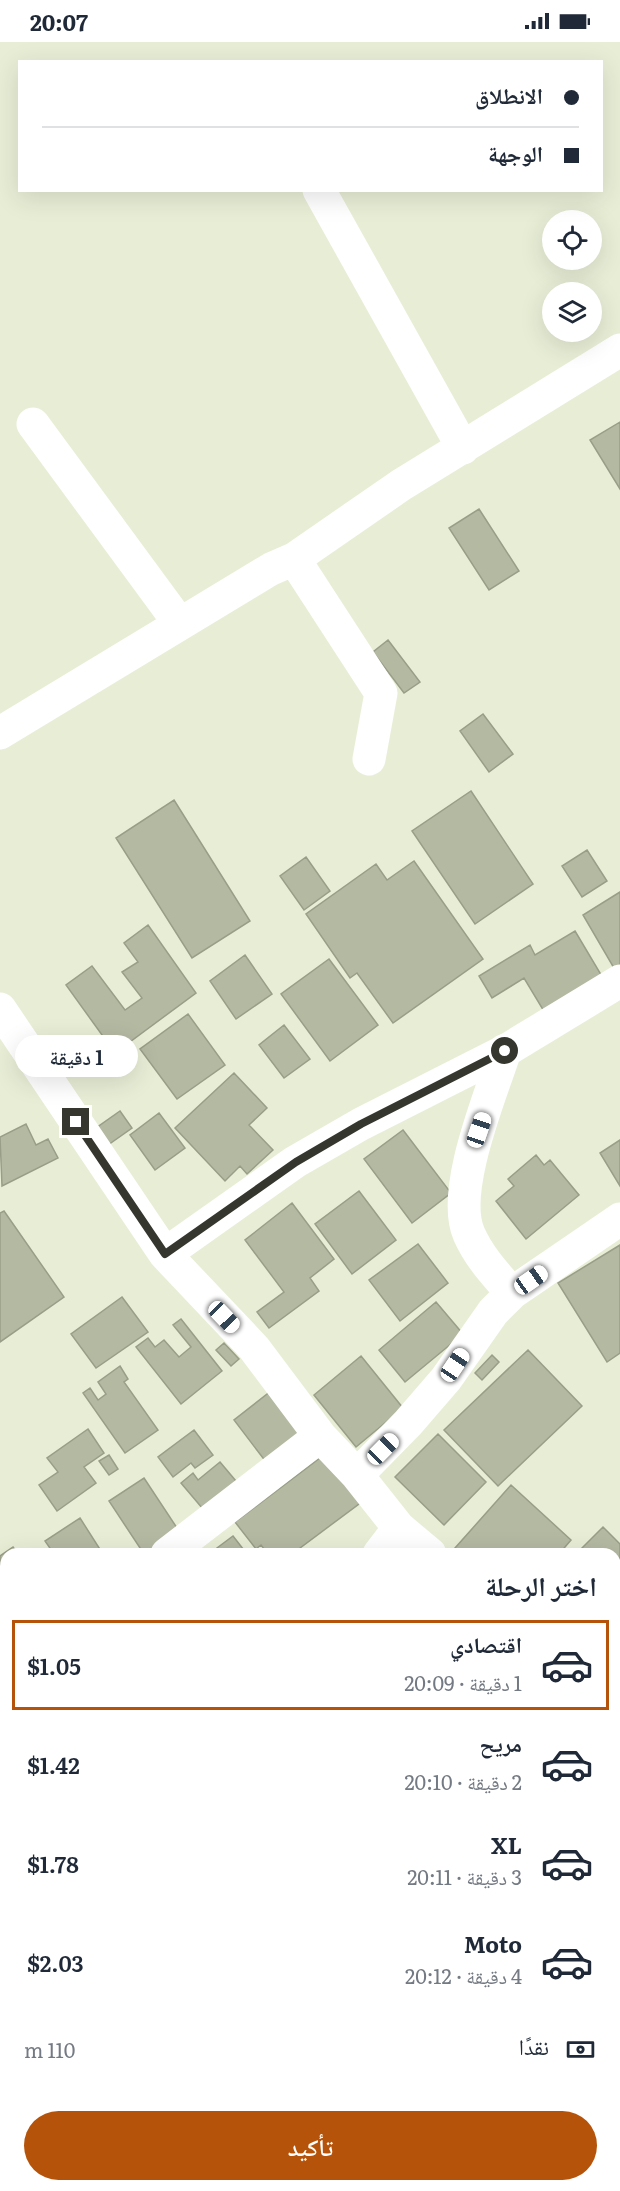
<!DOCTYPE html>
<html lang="ar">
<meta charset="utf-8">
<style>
:root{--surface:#fff;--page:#f2f2f3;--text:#1f2937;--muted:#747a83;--line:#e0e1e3;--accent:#b45309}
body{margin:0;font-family:Literata,"Noto Naskh Arabic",serif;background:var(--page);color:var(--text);direction:rtl;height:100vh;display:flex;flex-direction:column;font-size:22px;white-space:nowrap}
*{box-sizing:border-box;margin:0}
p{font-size:20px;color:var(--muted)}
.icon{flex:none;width:33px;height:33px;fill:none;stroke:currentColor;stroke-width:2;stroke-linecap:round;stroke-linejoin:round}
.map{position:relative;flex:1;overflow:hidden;direction:ltr}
.side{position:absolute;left:0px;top:1506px;width:621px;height:644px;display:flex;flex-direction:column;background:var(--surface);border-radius:18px 18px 0 0;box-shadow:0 6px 24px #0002;direction:rtl}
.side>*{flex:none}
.guide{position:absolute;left:18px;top:18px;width:585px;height:132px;border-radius:0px;box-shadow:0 6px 24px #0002;direction:rtl;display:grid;align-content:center;height:132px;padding:0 24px;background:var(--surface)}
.tools{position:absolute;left:542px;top:168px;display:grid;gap:12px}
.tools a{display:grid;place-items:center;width:60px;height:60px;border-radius:50%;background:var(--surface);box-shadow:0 6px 24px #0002;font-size:30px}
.end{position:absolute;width:27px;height:27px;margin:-14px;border:8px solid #35372e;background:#fff;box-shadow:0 0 0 3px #fff}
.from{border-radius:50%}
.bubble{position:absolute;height:42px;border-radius:21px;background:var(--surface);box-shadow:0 6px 24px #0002;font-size:20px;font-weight:600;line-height:42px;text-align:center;direction:rtl}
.car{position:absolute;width:18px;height:36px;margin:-18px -9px;border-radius:8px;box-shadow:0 0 4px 2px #0007;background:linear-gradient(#fff 24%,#345 0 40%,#fff 0 76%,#345 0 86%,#fff 0)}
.guide b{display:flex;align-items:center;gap:21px;height:57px;font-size:22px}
.guide b+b{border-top:2px solid var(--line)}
.guide i{width:15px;height:15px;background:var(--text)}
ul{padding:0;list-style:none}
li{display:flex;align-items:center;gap:18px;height:90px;margin:0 12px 9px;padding:0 12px;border:3px solid transparent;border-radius:0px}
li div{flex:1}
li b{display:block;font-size:22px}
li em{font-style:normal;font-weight:600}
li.on{border-color:var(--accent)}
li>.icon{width:54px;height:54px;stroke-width:1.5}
h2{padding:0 24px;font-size:27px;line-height:72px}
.pay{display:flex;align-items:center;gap:15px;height:66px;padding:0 24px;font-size:22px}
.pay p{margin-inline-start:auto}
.cta{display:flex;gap:12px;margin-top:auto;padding:12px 24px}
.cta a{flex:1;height:69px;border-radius:36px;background:var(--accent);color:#fff;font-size:24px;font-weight:600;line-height:69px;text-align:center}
.status{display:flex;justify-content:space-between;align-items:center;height:42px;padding:0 30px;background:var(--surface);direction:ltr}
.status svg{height:16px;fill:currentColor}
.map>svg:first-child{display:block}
.building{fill:#b4b9a2;stroke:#999e88;stroke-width:1.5}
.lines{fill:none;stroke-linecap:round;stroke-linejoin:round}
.minor{stroke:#fff;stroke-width:33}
.route{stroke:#35372e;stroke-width:8}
</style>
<div class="status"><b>20:07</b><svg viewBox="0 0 49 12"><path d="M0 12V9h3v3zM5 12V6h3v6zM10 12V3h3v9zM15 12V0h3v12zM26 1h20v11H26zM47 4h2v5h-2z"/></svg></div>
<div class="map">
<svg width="620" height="2149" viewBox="0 0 620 2149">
<rect width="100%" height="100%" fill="#e8eed6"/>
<path class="building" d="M620,380v67l-30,-49z
M479,467l40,62 -30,19 -40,-62z
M388,598l32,42 -16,11 -31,-41z
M483,672l30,40 -24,18 -29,-41z
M471,749l62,93 -58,40 -63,-93z
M174,758l76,121 -58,37 -76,-120z
M587,808l20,31 -25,16 -20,-31z
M306,815l24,34 -26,19 -24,-34z
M414,819l69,98 -90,64 -36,-50 -7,5 -44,-64 70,-50 11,16z
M620,850v82l-2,1 -35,-60z
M148,883l48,68 -81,60 -49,-68 26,-19 33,44 17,-12 -20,-26 16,-10 -14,-19z
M575,889l28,47 -58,35 -21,-35 -32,20 -13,-22 51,-31 5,10z
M245,913l27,39 -36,25 -26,-38z
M329,917l49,66 -48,36 -49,-67z
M188,972l37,51 -48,34 -37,-50z
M284,983l26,34 -26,19 -25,-33z
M234,1031l33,35 -18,17 24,25 -26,24 -7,-8 -15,15 -50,-53z
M120,1069l12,17 -24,17 -12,-17z
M159,1071l26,35 -30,22 -25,-35z
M26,1082l10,21 12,-6 10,19 -56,28 -2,-49z
M403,1088l48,63 -39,30 -48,-64z
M620,1098v46l-20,-33z
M536,1113l8,10 6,-5 29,35 -53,44 -30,-38 18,-15 -6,-7z
M359,1149l37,49 -44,34 -37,-50z
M292,1161l42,56 -24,19 9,13 -50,37 -12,-16 27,-20 -39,-52z
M4,1169l60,86 -64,45v-129z
M418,1202l30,39 -48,38 -31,-41z
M620,1203v108l-13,9 -49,-79z
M122,1255l26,35 -52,36 -25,-34z
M436,1260l27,32 -58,48 -26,-32z
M181,1277l41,52 -41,33 -45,-57 12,-9 7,9 9,-7 15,17 12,-10 -18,-22z
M224,1301l15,16 -8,7 -15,-16z
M528,1308l54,56 -84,80 -54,-56z
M492,1313l7,7 -17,18 -7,-7z
M361,1314l42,52 -47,39 -42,-52z
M120,1324l8,13 -4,3 34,48 -33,23 -42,-60 7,-5 8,12 8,-6 -8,-12z
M276,1345l32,41 -42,34 -32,-42z
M88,1387l16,24 -20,14 12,16 -39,28 -18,-26 19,-13 -11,-14z
M194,1388l19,25 -18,13 -4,-5 -18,14 -15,-20z
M438,1392l48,48 -42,43 -49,-48z
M328,1410l35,49 -71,53h-24l-7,-9 -5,4 -21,-27z
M109,1413l9,14 -9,6 -10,-14z
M220,1420l21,25 -33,28 -27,-32 12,-10 5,7z
M144,1436l39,59 -25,17h-14l-35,-53z
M511,1443l60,55 -12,14h-98l-6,-6z
M80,1476l23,36h-49l-9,-13z
M603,1485l17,17v110l-5,5v-105h-39z
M233,1494l14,18h-38z
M13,1505l5,7h-12v89l-4,3 -2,-4v-86z
M0,1740l6,7v20l-6,5z
M620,1758v44l-5,-5v-34z
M620,1805v37l-5,-5v-27z
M616,1908l4,4v43l-5,-5z
M620,1961v26l-5,5v-27z
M145,2144h116l5,5h-126z
M418,2144h27l-6,5h-16z"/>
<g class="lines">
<path class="minor" d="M319,148l144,258
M33,382l147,200
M294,517l87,134 -12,66
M0,691l271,-164 23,-10 107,-74 219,-135
M0,967l165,245 89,94 66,88 37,39 42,53 31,26
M505,1009c-14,43 -55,140 -36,183 10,23 27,41 43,59
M165,1212l130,-92 66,-38 144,-73 115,-70
M357,1433l51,-52 38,-44 47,-67 19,-19 108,-74
M167,1512l153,-118
M379,1512l20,-26
M615,1624l5,-5
M0,1635l6,-4
M615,1668l5,5
M0,1871l6,-2
M0,2082l6,6
M61,2144l5,5
M305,2144l5,5
M92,2149l6,-5"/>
</g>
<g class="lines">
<path class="route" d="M76,1080l89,132 131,-92 65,-38 144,-73"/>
</g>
</svg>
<div class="tools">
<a><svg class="icon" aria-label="locate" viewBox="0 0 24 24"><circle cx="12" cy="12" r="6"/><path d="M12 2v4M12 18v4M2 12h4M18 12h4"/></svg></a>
<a><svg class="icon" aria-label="layers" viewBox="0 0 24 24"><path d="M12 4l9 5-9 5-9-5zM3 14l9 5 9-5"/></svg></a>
</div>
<i class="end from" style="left:505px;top:1009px"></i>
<i class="end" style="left:76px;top:1080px"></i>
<div class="bubble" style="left:15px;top:993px;width:123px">1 دقيقة</div>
<i class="car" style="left:479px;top:1088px;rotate:19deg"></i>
<i class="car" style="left:531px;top:1238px;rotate:55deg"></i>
<i class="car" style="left:224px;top:1275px;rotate:136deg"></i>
<i class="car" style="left:455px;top:1323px;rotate:34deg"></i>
<i class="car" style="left:383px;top:1407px;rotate:45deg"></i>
<div class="guide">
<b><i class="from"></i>الانطلاق</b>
<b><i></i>الوجهة</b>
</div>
<section class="side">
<h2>اختر الرحلة</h2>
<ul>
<li class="on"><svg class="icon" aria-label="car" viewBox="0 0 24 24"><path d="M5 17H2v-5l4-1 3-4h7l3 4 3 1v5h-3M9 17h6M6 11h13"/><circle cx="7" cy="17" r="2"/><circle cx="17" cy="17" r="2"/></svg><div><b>اقتصادي</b><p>1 دقيقة · 20:09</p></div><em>$1.05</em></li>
<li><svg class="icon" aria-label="car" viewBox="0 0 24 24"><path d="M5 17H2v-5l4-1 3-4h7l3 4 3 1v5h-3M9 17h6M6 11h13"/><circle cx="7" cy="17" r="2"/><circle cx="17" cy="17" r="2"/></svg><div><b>مريح</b><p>2 دقيقة · 20:10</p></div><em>$1.42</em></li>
<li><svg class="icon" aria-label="car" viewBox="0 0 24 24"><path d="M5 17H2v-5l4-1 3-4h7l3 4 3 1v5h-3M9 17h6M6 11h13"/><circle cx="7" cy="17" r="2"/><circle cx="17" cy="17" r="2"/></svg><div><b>XL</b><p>3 دقيقة · 20:11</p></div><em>$1.78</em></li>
<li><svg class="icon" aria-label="car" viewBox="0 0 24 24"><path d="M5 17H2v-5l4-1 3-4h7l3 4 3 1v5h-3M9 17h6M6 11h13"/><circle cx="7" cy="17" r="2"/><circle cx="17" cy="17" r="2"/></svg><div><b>Moto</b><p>4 دقيقة · 20:12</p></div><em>$2.03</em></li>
</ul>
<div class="pay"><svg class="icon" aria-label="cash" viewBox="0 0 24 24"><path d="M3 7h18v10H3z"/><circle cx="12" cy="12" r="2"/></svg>نقدًا<p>110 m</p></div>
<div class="cta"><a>تأكيد</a></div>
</section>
</div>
